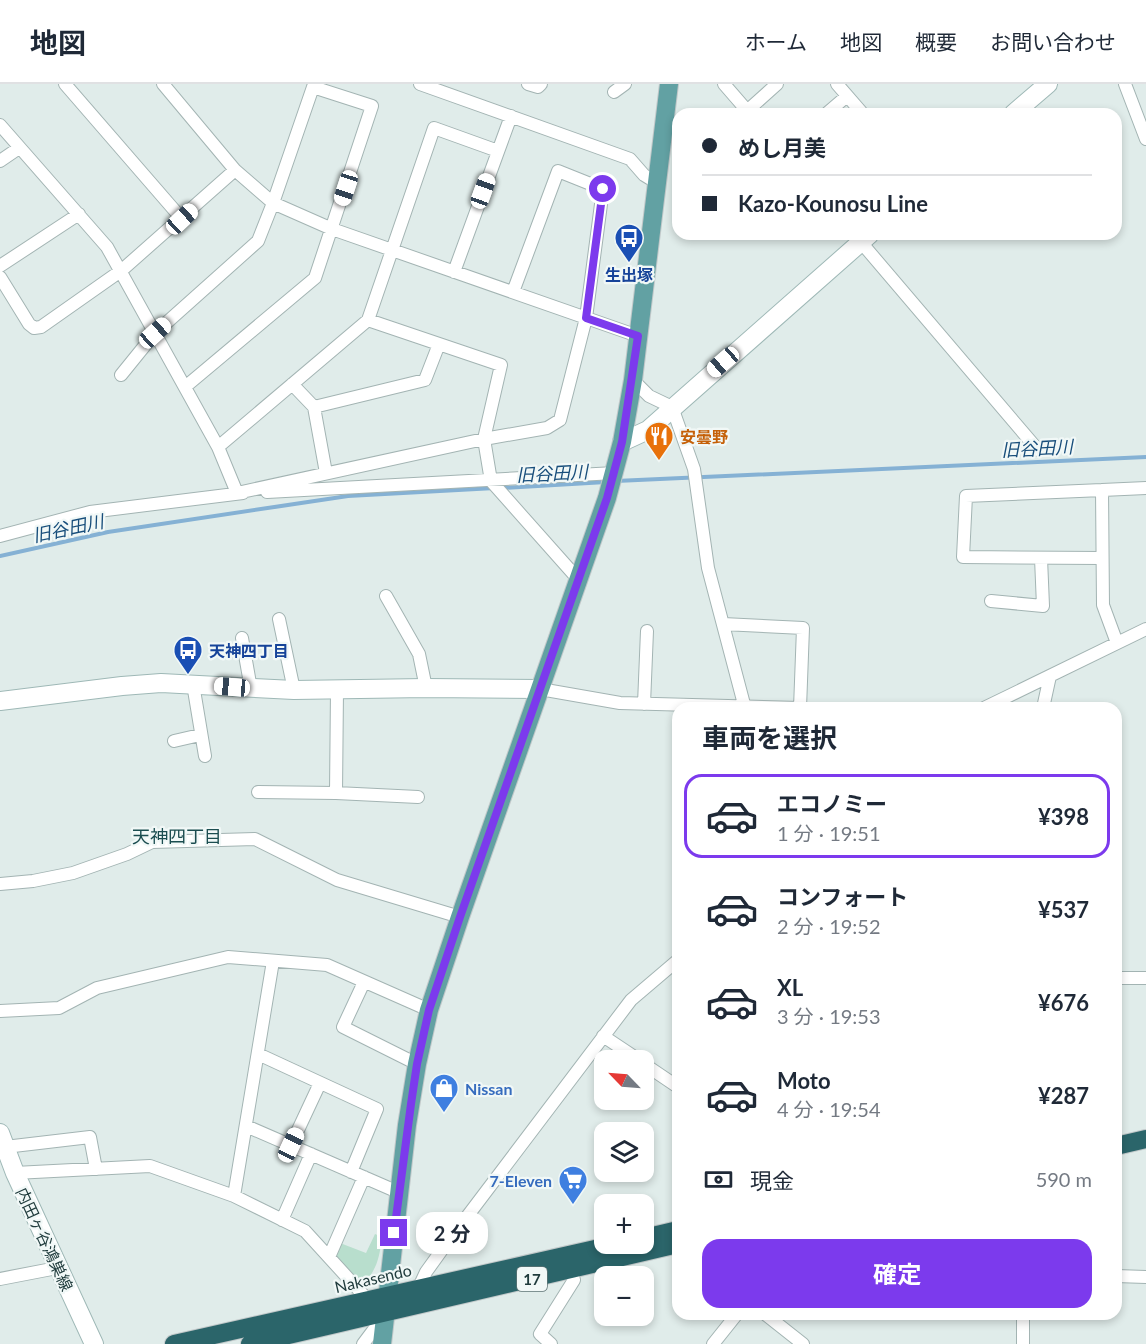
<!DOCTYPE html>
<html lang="ja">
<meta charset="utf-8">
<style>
:root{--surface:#fff;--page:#f2f2f3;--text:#1f2937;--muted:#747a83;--line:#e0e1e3;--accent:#7c3aed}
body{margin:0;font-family:Lato,"Noto Sans JP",sans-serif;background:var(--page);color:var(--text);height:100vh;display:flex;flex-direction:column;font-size:22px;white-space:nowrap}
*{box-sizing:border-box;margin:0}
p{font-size:20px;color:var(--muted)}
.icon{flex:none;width:33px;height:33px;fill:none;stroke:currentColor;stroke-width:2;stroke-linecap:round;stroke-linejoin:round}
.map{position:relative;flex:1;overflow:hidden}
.panel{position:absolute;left:672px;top:618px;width:450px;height:618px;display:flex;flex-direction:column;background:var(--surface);border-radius:18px;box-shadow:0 3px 9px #0003}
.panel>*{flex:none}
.hud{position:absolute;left:672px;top:24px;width:450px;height:132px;border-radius:18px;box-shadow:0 3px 9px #0003;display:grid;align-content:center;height:132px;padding:0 30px;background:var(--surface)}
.needle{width:39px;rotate:295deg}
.tools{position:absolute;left:594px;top:966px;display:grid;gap:12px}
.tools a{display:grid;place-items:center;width:60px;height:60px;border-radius:12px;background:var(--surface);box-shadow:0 3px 9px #0003;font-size:30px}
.end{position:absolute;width:27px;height:27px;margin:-14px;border:8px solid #7c3aed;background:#fff;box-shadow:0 0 0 3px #fff}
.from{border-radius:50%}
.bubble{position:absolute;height:42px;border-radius:18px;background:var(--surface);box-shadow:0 3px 9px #0003;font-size:20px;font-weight:700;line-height:42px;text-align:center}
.car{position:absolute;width:18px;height:36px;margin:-18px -9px;border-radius:8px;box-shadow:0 0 4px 2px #0007;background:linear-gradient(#fff 24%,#345 0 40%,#fff 0 76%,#345 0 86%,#fff 0)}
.hud b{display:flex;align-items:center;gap:21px;height:57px;font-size:22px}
.hud b+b{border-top:2px solid var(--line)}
.hud i{width:15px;height:15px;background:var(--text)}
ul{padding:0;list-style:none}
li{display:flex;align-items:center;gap:18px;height:84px;margin:0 12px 9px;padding:0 18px;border:3px solid transparent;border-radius:18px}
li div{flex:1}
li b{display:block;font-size:22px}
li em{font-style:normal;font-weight:700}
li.selected{border-color:var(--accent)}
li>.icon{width:54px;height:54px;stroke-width:1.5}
h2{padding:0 30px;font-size:27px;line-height:72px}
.pay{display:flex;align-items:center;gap:15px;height:66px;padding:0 30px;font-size:22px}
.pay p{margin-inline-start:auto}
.action{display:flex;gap:12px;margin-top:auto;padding:12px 30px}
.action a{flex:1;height:69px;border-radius:18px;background:var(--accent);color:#fff;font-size:24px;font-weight:700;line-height:69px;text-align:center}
header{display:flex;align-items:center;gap:36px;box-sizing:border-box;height:84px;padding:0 30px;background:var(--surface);border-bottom:2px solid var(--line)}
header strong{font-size:28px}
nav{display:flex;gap:33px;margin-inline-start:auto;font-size:21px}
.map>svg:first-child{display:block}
.green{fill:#b8decd}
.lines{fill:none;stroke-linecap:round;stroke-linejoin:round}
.stream{stroke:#85b1d4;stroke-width:4}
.street-casing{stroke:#a3b4b3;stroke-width:14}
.secondary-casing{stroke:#9eb8b6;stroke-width:20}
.primary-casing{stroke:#c1c8c9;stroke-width:20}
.highway-casing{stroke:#c1c8c9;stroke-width:20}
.street{stroke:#fff;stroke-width:12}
.secondary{stroke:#fff;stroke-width:18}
.primary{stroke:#62a1a3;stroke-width:18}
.highway{stroke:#2b656a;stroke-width:18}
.route{stroke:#7c3aed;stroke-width:8}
.labels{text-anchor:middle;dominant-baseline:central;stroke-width:4.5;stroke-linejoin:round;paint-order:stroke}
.shield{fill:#f1f8f7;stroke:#5f7475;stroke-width:1.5}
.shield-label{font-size:15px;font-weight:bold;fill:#203c3d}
.transit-label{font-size:16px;font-weight:bold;fill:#164399;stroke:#f1f8f7}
.food-label{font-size:16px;font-weight:bold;fill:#c56008;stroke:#f1f8f7;text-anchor:start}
.shop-label{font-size:16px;font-weight:bold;fill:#366cbe;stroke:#f1f8f7;text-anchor:start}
.street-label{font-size:16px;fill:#203c3d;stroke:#f1f8f7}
.water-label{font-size:18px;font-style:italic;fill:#184e7b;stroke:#f1f8f7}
.neighbourhood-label{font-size:18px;fill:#1b4d50;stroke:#f1f8f7}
</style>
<header>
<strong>地図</strong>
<nav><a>ホーム</a><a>地図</a><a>概要</a><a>お問い合わせ</a></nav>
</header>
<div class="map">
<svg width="1146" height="1260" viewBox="0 0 1146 1260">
<rect width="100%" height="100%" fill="#e0ecea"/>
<path class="green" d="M375,1150l7,3c-3,23 -5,32 -20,49l-27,-30 5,-13 26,10z"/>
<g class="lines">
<path class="stream" d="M616,397l530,-24
M502,404l104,-6
M0,472l108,-24 240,-36 147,-8"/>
<g class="street-casing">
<path id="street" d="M65,0l117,135
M163,0l72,86 38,33 59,26 306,107
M420,0l210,75 14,16 13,8
M528,0l10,3 3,-3
M724,0l26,30
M837,0l26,30
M1125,0l21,55
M614,8l11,-8
M747,27l30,-27
M826,30l21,-18
M0,41l107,122 111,200 19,46
M0,77l19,-13
M854,150l184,216
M0,182l79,-52
M454,188l57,-156
M0,193l29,47 5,4 7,-1 81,-57 113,-100
M368,236l133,45 -17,74 7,42 87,98
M121,291l34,-42 103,-92 15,-38 40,-116 59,19 -57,172 -130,109
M633,296l16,16 23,11 22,62 14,99 37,140
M292,300l22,23 12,66
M314,323l111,-27 14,-36
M218,363l150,-127 66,-192 64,23
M1102,406l44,-2
M267,408l348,-19
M237,409l247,-54 63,-11 13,-8 26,-102 17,-129 -45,-18 -45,121
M0,452l90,-24 153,-19
M1102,474l-139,-1 3,-61 136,-6 1,115 14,38
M386,512l33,58 7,34
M991,517l52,5 -2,-48
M279,535l15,71
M723,540l80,4 -3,80
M242,554l9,51
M193,600l12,72
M540,605l80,14 180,5
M337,606l-1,103 82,4
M644,620l3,-73
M984,624l162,-79
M1043,624l7,-32
M174,657l26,-6
M258,708l78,1
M0,800l33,-3 40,-8 54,-19 25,-12 103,-3 82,41 123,37
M1116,894h30
M364,898l-21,45 74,37
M0,927l59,-3 38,-20 131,-31 99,8 102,45
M603,952l36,24
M258,970l119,55 -26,63
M644,980l34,23
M246,1042l152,66
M291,1061l29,-62
M5,1063l85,-10 6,32
M15,1089l135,-7 84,30 71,35 62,68
M234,1112l39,-235
M282,1136l29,-66
M329,1173l35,-80
M1116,1192l30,1
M0,1195l57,-11
M419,1203l7,-15 18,-25 187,-247 47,-40
M765,1230l38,30
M1023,1230v30
M363,1260l21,-28
M551,1260l-11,-10 34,-54 -3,-10
M713,1260l24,-30"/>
</g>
<g class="secondary-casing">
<path id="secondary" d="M1013,30l35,-30
M622,358l26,-12 222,-196
M0,617l122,-15 39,-3 133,7 132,-2 114,1
M0,1049l15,40 79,171"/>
</g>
<g class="primary-casing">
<path id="primary" d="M382,1260l25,-219 10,-61 12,-54 31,-93 147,-419 15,-56 11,-62 36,-296"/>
</g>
<g class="highway-casing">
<path id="highway" d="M1116,1062l30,-7
M644,1154l34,-8
M174,1260l443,-100
M250,1260l428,-100"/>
</g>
<use href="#street" class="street"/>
<use href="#secondary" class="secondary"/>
<use href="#primary" class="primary"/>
<use href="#highway" class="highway"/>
</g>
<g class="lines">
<path class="route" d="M394,1149l17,-129 6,-40 12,-54 31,-93 147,-419 15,-56 16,-106 -52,-18 17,-129"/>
</g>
<defs>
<g id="bus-pin" transform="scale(1.5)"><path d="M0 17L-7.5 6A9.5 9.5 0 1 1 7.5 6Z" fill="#1a4fb4" stroke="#f1f8f7"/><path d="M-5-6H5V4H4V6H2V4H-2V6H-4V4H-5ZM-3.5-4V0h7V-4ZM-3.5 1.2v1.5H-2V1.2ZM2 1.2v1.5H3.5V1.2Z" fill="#fff"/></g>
<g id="restaurant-pin" transform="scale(1.5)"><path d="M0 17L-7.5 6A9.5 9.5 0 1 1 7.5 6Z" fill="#e8710a" stroke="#f1f8f7"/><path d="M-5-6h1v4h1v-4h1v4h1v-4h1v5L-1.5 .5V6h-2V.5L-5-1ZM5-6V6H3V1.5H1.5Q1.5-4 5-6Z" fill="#fff"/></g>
<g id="shop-pin" transform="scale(1.5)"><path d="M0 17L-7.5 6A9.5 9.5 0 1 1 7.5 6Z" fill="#3f7fe0" stroke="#f1f8f7"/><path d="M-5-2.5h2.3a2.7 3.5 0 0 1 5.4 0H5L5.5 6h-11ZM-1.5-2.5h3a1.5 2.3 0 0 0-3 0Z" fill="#fff"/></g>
<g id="supermarket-pin" transform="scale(1.5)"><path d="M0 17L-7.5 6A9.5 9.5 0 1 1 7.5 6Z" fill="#3f7fe0" stroke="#f1f8f7"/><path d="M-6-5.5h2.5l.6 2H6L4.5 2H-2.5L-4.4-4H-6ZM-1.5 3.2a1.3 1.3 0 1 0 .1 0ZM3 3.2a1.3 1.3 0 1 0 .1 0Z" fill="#fff"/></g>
</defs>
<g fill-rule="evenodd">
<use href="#bus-pin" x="629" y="154"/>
<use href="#restaurant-pin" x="659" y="352"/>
<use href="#bus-pin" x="188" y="566"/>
<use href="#shop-pin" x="444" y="1004"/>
<use href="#supermarket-pin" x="573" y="1096"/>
</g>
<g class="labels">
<rect class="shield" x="517" y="1183" width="30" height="24" rx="4.5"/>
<g class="shield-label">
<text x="532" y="1195">17</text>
</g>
<g class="transit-label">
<text x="629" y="190">生出塚</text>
<text x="209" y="566" text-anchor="start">天神四丁目</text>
</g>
<g class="food-label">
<text x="680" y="352">安曇野</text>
</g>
<g class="shop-label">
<text x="465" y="1004">Nissan</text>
<text x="552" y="1096" text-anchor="end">7-Eleven</text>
</g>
<g class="street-label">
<text transform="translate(45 1155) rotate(65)">内田ヶ谷鴻巣線</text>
<text transform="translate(373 1194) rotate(-13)">Nakasendo</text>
</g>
<g class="water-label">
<text transform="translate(1037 364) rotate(-3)">旧谷田川</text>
<text transform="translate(552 389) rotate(-3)">旧谷田川</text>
<text transform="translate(68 444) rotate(-12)">旧谷田川</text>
</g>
<g class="neighbourhood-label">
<text x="177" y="752">天神四丁目</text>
</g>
</g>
</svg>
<div class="tools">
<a><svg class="needle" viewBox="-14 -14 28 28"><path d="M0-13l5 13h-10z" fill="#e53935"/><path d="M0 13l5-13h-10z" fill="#747a83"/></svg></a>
<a><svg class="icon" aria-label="layers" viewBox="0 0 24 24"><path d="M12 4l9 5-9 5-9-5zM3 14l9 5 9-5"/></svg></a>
<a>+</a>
<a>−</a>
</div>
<i class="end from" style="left:603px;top:105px"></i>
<i class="end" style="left:394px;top:1149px"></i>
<div class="bubble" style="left:416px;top:1128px;width:72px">2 分</div>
<i class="car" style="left:346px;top:104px;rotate:198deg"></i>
<i class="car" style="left:483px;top:107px;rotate:20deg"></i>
<i class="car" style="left:182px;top:135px;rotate:47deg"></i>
<i class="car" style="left:155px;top:249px;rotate:48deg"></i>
<i class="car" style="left:723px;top:278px;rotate:229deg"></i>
<i class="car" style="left:232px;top:603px;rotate:275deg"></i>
<i class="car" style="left:291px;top:1061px;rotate:25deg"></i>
<div class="hud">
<b><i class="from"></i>めし月美</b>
<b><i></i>Kazo-Kounosu Line</b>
</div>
<section class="panel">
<h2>車両を選択</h2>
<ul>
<li class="selected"><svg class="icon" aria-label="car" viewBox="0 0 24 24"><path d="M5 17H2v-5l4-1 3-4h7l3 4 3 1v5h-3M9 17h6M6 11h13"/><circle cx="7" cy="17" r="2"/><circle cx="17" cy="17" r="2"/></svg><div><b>エコノミー</b><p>1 分 · 19:51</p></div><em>¥398</em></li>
<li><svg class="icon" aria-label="car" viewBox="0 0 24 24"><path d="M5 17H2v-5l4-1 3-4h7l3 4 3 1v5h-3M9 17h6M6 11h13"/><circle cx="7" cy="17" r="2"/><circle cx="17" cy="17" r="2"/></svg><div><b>コンフォート</b><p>2 分 · 19:52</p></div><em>¥537</em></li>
<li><svg class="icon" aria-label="car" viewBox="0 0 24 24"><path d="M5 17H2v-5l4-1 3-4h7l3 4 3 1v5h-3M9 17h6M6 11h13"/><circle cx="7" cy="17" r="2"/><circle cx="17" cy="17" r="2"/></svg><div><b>XL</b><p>3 分 · 19:53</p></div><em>¥676</em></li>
<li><svg class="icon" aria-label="car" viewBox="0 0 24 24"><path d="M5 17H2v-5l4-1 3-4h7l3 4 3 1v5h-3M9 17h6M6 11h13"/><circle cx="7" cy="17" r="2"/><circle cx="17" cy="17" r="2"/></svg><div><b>Moto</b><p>4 分 · 19:54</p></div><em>¥287</em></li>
</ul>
<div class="pay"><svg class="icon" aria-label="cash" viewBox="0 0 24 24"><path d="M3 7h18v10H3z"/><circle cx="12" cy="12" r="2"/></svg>現金<p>590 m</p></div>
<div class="action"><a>確定</a></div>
</section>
</div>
